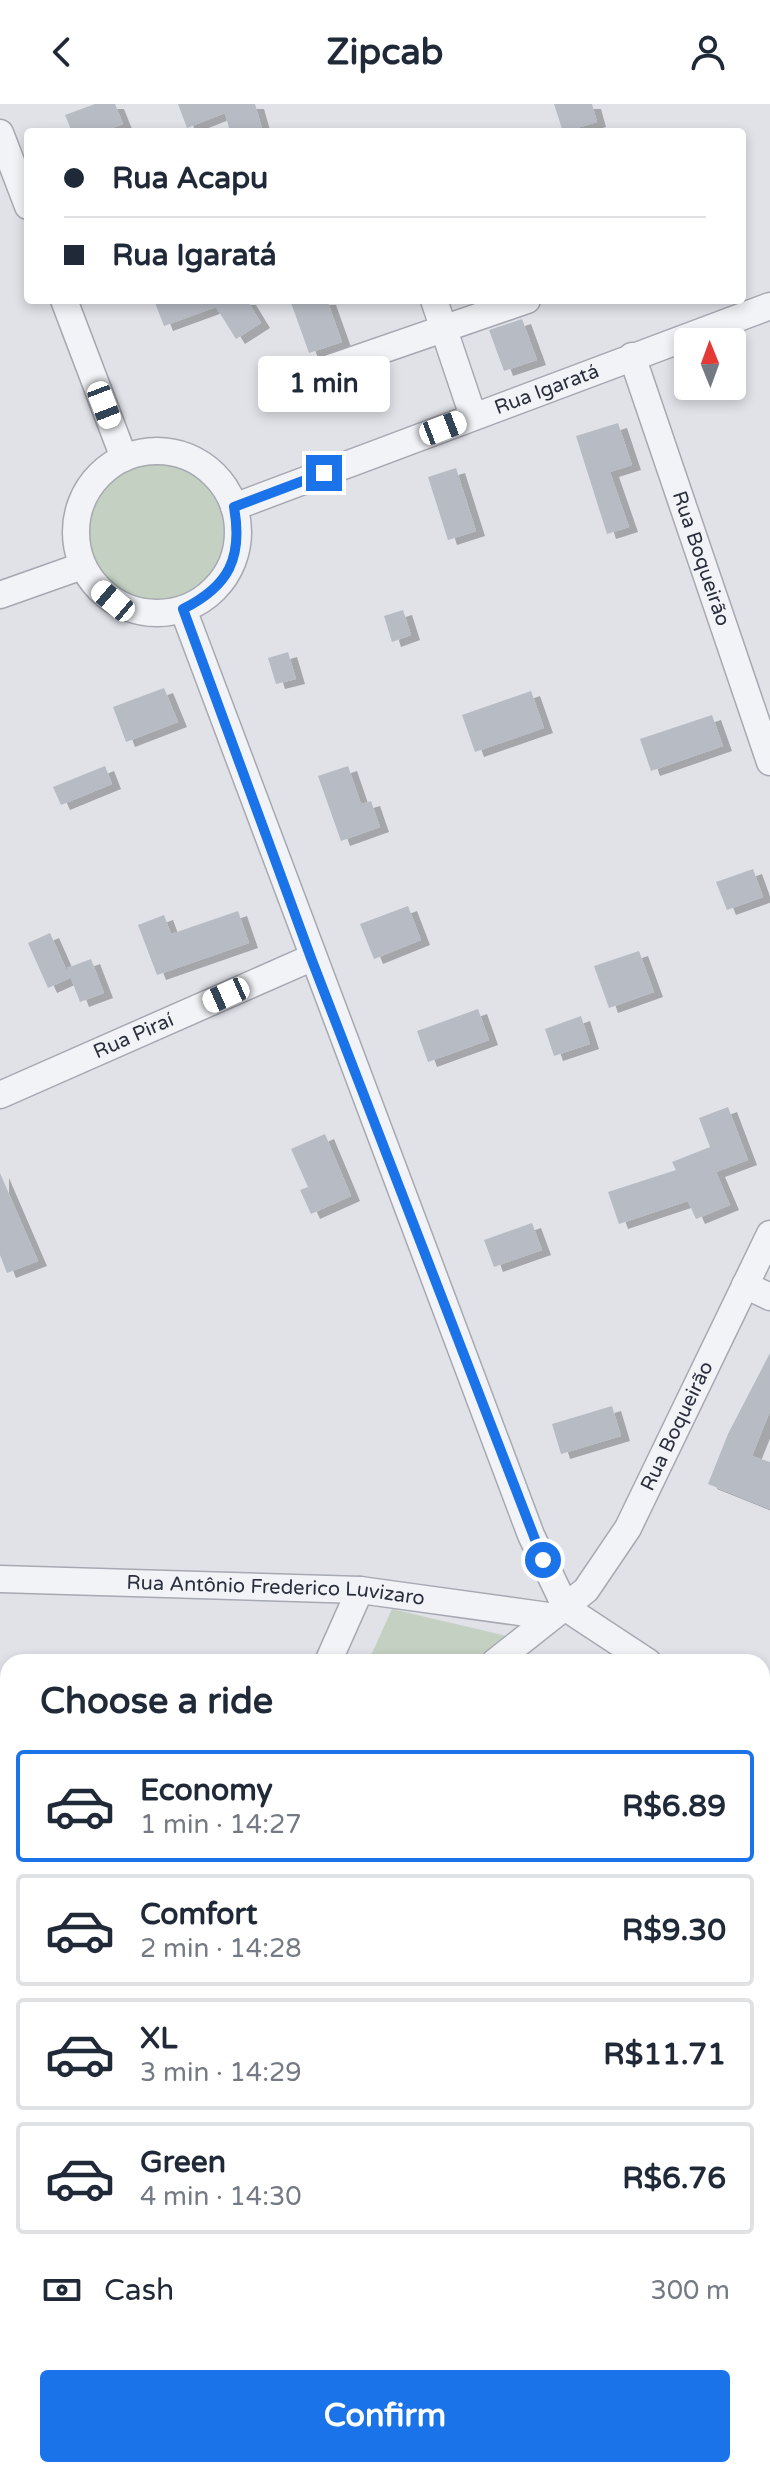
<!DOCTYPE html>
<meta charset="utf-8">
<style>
:root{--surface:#fff;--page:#f2f2f3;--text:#1f2937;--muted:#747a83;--line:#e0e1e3;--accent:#1a73e8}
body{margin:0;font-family:"Varela Round",sans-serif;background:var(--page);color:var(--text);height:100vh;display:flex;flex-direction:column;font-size:30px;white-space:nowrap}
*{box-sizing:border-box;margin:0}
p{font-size:26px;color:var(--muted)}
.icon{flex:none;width:44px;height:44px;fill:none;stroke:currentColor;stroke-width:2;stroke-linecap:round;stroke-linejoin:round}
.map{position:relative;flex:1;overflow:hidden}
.sheet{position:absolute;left:0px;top:1550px;width:770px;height:824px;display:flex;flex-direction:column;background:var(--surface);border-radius:24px 24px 0 0;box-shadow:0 4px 12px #0003}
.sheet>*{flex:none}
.banner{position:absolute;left:24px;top:24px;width:722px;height:176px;border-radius:8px;box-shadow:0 4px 12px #0003;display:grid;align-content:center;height:176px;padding:0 40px;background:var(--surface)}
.needle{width:52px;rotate:359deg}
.buttons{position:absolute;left:674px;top:224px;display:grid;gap:16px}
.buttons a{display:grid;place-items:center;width:72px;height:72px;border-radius:8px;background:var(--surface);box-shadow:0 4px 12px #0003;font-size:40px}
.end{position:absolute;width:36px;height:36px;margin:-18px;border:10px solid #1a73e8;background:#fff;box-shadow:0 0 0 4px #fff}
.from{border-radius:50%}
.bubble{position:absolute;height:56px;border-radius:8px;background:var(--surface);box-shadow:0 4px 12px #0003;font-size:26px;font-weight:800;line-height:56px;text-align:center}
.car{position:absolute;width:24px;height:48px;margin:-24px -12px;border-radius:10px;box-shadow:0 0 6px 2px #0007;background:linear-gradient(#fff 24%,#345 0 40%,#fff 0 76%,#345 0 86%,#fff 0)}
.banner b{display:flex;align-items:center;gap:28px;height:76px;font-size:30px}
.banner b+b{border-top:2px solid var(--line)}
.banner i{width:20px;height:20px;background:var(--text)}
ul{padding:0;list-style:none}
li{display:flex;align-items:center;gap:24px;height:112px;margin:0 16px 12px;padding:0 24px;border:4px solid var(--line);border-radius:8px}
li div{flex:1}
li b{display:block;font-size:30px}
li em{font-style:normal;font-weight:800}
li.active{border-color:var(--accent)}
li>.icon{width:72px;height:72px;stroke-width:1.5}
h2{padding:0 40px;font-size:36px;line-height:96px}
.pay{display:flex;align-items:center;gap:20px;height:88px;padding:0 40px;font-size:30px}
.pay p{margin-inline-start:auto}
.action{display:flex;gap:16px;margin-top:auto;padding:16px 40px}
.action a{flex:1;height:92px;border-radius:8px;background:var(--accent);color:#fff;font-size:32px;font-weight:800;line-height:92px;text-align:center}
header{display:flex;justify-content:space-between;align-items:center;height:104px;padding:0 40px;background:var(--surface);font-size:36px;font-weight:800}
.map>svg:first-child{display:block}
.green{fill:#c4d1c2}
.building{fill:#b7bbc4;filter:url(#shadow)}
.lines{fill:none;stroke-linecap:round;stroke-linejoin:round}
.minor-casing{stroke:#a6a9b2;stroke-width:29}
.minor{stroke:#f2f3f6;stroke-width:26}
.route{stroke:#1a73e8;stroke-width:10}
.labels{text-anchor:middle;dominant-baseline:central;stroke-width:8;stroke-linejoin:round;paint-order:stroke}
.street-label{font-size:20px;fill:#2a2f3e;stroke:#eff1f5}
</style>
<header><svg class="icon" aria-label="back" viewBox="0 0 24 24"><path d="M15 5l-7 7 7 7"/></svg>Zipcab<svg class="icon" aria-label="person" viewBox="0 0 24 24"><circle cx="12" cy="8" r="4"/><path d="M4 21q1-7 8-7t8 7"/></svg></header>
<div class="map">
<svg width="770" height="2374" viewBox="0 0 770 2374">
<defs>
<filter id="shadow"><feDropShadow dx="9" dy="5" stdDeviation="0" flood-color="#0004"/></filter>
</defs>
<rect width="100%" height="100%" fill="#e0e2e8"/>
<path class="green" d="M88 427a69 69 0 1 1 138 0a69 69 0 1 1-138 0Z
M392,1505l119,28 -41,25h-102z"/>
<path class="building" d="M95,0h20l8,20 -22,8h-29l-7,-17z
M178,0h77l8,28h-33l-5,-19 -38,15z
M554,0h38l5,18 -34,10z
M154,196h93l14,23 -25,16 -20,-32 -52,19z
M290,196h37l15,42 -33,11z
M522,215l15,41 -33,11 -15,-41z
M618,319l14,42 -22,7 19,55 -22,7 -31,-98z
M456,364l20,63 -28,9 -20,-63z
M403,506l8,25 -19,7 -8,-26z
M288,548l8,27 -20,5 -8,-26z
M164,584l14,34 -52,20 -13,-35z
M531,587l13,37 -69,24 -13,-37z
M712,611l11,31 -72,25 -11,-32z
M105,662l7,18 -51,21 -8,-18z
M348,662l13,38 10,-3 9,26 -39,14 -23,-65z
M753,765l10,28 -36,13 -11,-28z
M408,802l13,34 -47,19 -14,-35z
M238,807l11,32 -92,32 -19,-50 26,-10 7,19z
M50,829l20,45 -22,10 -20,-45z
M639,847l15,41 -45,16 -15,-42z
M91,855l13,34 -24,9 -13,-34z
M478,905l11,31 -61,22 -11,-31z
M581,912l9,28 -36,12 -9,-27z
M728,1003l20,53 -32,12 14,33 -34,14 -8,-18 -69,23 -11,-32 68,-22 -4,-8 38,-15 -11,-29z
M325,1030l26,62 -40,18 -11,-24 8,-3 -17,-38z
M0,1069l38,88 -31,12 -7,-18z
M532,1119l10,27 -48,17 -10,-27z
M770,1249v58l-18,45 18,6v47l-62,-25 20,-50z
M612,1302l9,30 -60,18 -9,-30z"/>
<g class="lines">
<g class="minor-casing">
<g id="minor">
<path d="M0,29l28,73"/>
<path d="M64,196l60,158"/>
<path d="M434,196l39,116"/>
<path id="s1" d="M632,252l138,406"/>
<path d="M324,266l203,-70"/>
<circle cx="157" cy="428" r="81"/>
<path id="s2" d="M234,403l536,-201"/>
<path d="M0,491l82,-29"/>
<path d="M183,505l348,926 35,73"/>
<path id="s3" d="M0,991l311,-137"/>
<path d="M745,1181l25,12"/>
<path id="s4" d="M0,1475l360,11 188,26"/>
<path d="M566,1504l82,54"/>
<path d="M328,1558l32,-72"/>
<path id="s5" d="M495,1558l91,-72 42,-62 142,-294"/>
<path d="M762,1623l8,4"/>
<path d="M762,1886l8,-16"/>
<path d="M0,1951l8,-7"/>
<path d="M0,2237l8,-16"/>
<path d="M303,2374l4,-8"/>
<path d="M519,2374l4,-8"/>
</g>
</g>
<use href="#minor" class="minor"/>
</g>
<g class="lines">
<path class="route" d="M324,369l-90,34c9,51 -5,79 -51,102l128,349 232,602"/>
</g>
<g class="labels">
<g class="street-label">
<text stroke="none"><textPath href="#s2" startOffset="334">Rua Igaratá</textPath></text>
<text stroke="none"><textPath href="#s1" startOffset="214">Rua Boqueirão</textPath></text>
<text stroke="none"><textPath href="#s3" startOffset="146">Rua Piraí</textPath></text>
<text stroke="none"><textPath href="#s5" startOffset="304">Rua Boqueirão</textPath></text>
<text stroke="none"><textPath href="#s4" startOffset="276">Rua Antônio Frederico Luvizaro</textPath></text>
</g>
</g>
</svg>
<div class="buttons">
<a><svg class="needle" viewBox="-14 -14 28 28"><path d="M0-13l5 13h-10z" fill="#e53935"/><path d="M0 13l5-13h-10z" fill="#747a83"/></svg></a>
</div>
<i class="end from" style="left:543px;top:1456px"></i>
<i class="end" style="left:324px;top:369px"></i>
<div class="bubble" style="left:258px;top:252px;width:132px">1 min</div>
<i class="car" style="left:104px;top:301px;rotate:159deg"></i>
<i class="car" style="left:443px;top:324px;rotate:69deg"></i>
<i class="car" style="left:113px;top:497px;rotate:310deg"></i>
<i class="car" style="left:226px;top:891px;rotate:246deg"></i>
<div class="banner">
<b><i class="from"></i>Rua Acapu</b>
<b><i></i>Rua Igaratá</b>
</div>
<section class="sheet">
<h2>Choose a ride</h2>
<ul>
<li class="active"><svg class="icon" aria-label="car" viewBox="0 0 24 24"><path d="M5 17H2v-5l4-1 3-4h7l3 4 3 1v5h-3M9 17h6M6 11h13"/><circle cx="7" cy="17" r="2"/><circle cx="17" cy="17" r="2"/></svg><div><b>Economy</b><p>1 min · 14:27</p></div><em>R$6.89</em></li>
<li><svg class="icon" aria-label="car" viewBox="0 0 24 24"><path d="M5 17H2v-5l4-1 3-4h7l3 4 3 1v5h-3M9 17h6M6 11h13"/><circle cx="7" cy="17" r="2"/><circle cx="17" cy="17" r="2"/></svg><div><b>Comfort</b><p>2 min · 14:28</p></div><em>R$9.30</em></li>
<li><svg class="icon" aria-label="car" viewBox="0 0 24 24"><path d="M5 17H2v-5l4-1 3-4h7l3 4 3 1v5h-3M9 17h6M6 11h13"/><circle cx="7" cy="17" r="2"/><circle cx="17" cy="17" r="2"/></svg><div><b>XL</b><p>3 min · 14:29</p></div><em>R$11.71</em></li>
<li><svg class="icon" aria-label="car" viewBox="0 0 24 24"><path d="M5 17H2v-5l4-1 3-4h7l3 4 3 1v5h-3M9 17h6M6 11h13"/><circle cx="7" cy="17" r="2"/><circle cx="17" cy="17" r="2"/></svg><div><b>Green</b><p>4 min · 14:30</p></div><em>R$6.76</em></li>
</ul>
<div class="pay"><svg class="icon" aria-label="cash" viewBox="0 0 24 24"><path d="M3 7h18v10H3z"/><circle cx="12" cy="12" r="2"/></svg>Cash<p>300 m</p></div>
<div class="action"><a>Confirm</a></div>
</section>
</div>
